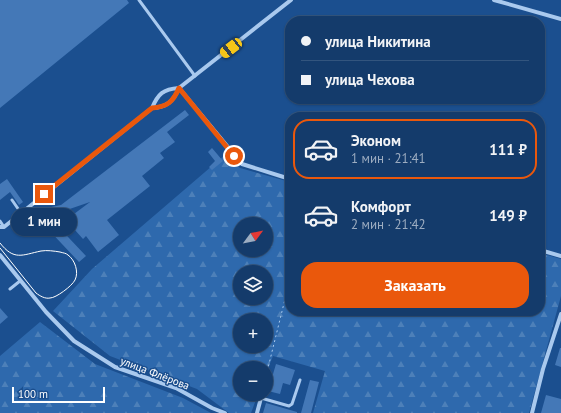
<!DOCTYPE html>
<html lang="ru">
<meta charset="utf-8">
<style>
:root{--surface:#143b6b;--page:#1d4271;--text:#f1f3f6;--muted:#9dadc1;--line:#33557e;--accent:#ea580c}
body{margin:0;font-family:"PT Sans",sans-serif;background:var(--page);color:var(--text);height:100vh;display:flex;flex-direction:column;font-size:15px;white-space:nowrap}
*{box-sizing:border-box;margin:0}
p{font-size:13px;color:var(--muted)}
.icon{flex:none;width:22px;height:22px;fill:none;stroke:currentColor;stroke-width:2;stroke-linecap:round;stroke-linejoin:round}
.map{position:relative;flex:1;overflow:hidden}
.details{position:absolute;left:285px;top:112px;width:260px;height:204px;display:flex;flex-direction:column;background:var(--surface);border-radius:16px;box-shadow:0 1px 3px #0004,0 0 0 1px var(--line)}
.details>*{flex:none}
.guide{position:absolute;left:285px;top:16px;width:260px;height:88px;border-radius:16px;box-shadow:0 1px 3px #0004,0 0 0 1px var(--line);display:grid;align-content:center;height:88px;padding:0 16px;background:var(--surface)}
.needle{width:26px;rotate:58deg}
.controls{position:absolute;left:233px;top:217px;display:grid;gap:8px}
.controls a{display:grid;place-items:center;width:40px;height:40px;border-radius:50%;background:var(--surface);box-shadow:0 1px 3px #0004,0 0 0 1px var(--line);font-size:20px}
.scale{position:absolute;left:12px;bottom:10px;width:93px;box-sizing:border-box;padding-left:4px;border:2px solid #fff;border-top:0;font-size:11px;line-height:14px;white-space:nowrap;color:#fff;-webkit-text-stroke:3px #1b4f8f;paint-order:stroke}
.end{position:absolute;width:18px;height:18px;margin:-9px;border:5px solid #ea580c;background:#fff;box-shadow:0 0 0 2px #fff}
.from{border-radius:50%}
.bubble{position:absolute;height:28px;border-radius:14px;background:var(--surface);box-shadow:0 1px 3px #0004,0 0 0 1px var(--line);font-size:13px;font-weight:800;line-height:28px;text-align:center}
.car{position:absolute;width:12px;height:24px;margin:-12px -6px;border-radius:5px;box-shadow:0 0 3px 1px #0007;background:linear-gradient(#f5c518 24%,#345 0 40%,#f5c518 0 76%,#345 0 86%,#f5c518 0)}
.guide b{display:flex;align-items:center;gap:14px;height:38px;font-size:15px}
.guide b+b{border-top:1px solid var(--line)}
.guide i{width:10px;height:10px;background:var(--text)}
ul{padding:7px 0 0;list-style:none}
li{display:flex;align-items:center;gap:12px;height:60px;margin:0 8px 6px;padding:0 8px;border:2px solid transparent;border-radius:16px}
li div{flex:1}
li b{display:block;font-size:15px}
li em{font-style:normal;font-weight:800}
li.selected{border-color:var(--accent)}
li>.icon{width:36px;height:36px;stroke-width:1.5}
.cta{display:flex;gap:8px;margin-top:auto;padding:8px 16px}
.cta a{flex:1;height:46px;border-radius:16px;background:var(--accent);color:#fff;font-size:16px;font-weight:800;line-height:46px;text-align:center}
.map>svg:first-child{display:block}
.forest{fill:url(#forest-firs);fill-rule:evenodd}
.building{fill:#4478b7}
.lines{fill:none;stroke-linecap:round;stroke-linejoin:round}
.path{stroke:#a9c9ee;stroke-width:1;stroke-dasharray:2 3;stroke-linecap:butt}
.lane{stroke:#a9c9ee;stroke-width:3}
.street{stroke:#a9c9ee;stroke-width:4}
.tram{stroke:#fff;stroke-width:1}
.route{stroke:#ea580c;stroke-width:5}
.labels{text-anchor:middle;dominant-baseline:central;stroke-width:3;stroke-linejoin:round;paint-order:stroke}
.street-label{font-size:11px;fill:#fff;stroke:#1b4f8f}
</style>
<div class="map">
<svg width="561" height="413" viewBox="0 0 561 413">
<defs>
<pattern id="forest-firs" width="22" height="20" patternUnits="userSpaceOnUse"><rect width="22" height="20" fill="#2e69ad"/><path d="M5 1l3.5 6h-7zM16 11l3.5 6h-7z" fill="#4d80b9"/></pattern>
</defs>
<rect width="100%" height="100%" fill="#1b4f8f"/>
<path class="forest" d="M226,154l14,14 50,14v129h250v-58l21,6v37l-32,117h-216l12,-42 -52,-15 -7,17v-5h-26v26h18l-7,19h-22l-32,-24 -87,-33 -57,-45 39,-42zM240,224h26v26h-26zM240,272h26v26h-26zM240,320h26v26h-26z
M40,322l55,42 88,34 28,15h-211v-57z"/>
<path class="building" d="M0,0h127l2,3 -129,105z
M185,110l4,5 -22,17 8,10 -15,11 4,5 -22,18 8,10 -43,34 12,15 -21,17 -12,-16 -3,3 -17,-19 24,-18 -32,11 -22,5 -4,-7 29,-6z
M212,148l11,13 -11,9 -3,-3 6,-6 -7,-9z
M7,179l16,23 -4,3 -9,-13 -10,8v-16z
M52,220l34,36 -7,6 -34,-36z
M0,308l8,9 -8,7z
M560,348h1v19l-6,-2z
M276,364l19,6 -5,15 -7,-2 -3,11 -12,-3z
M310,380l9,2 -8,31h-10z
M546,395l15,4v14h-20z
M266,403l31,9v1h-34z"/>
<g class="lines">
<path class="path" d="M266,376l24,-97"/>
<path class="lane" d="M139,0l56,76
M12,200l9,13
M0,221l4,6
M10,289l10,-8
M261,398l28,8 3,-2 8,-24"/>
<path class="street" d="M494,0l67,19
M152,108c6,-14 11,-19 27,-20l63,76 48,15
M0,227h4l148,-119c15,-1 21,-6 27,-20l112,-88
M540,250l21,6
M0,255l46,57 28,29 41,26 61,21 36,20 13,5
M257,413l4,-15
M532,413l11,-44 18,-55"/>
<path class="tram" d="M0,243c14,18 22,12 41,8 6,-1 13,0 19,1 3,1 6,1 8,3 7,5 11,17 7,25 -3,6 -19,18 -25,18 -5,1 -10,-2 -14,-5l-36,-45"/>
</g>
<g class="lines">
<path class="route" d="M44,194l108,-86c15,-1 21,-6 27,-20l55,68"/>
</g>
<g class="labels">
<g class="street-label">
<text transform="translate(155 373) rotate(21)">улица Флёрова</text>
</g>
</g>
</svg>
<div class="controls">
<a><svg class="needle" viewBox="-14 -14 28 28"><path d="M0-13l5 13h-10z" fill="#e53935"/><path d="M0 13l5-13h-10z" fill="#9dadc1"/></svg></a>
<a><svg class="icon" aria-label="layers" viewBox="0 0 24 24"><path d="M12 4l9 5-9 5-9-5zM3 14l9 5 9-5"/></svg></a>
<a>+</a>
<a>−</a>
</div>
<div class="scale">100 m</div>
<i class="end from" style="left:234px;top:156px"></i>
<i class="end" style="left:44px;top:194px"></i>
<div class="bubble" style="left:11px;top:208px;width:66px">1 мин</div>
<i class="car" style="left:231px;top:48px;rotate:232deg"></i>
<div class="guide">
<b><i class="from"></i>улица Никитина</b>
<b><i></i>улица Чехова</b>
</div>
<section class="details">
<ul>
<li class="selected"><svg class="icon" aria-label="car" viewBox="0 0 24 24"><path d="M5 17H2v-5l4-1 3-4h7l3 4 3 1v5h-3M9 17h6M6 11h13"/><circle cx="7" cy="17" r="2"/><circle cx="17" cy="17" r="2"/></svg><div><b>Эконом</b><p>1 мин · 21:41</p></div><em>111 ₽</em></li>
<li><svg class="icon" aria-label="car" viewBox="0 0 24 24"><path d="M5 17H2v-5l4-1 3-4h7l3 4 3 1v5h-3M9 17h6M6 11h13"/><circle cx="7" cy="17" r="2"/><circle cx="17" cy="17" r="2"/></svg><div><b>Комфорт</b><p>2 мин · 21:42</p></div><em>149 ₽</em></li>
</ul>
<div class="cta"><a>Заказать</a></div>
</section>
</div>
